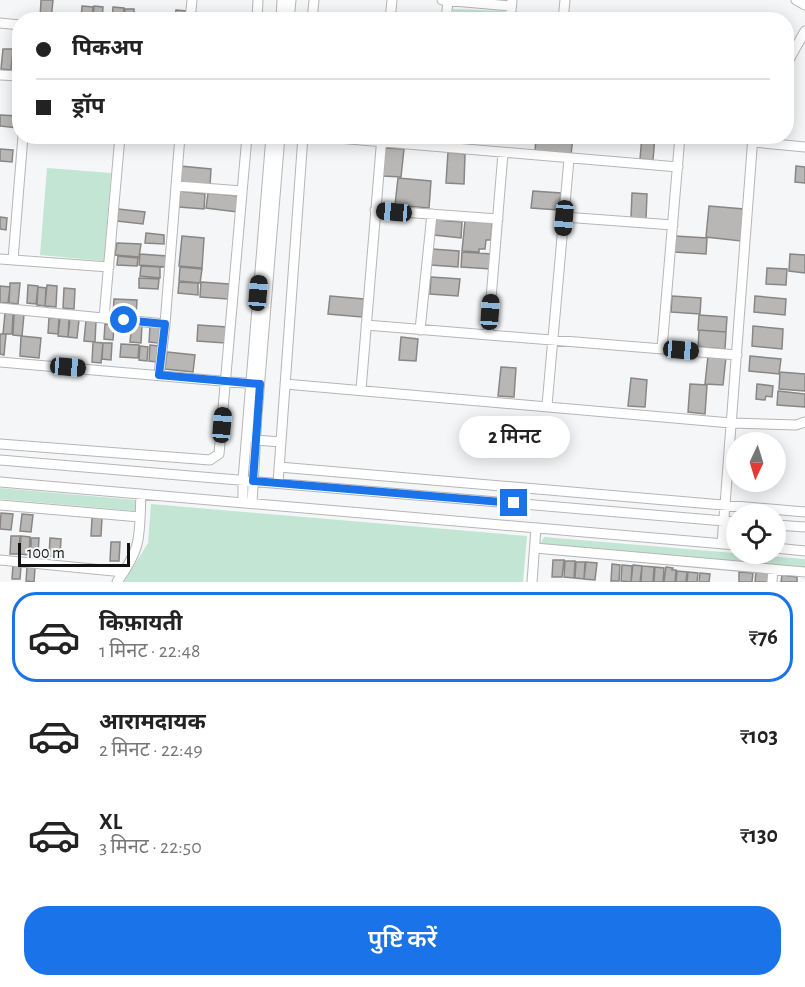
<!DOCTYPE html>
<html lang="hi">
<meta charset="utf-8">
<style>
:root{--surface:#fff;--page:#f6f6f6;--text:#222;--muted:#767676;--line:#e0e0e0;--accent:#1a73e8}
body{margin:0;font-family:"Alegreya Sans","Noto Sans Devanagari",sans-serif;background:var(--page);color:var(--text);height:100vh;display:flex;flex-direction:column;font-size:22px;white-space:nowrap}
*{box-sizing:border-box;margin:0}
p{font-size:20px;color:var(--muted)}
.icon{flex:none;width:33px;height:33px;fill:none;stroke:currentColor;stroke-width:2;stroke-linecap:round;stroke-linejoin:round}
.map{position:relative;height:582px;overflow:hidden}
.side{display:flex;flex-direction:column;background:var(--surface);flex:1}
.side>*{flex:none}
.guide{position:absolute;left:12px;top:12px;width:782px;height:132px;border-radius:24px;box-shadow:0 3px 15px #0003;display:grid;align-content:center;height:132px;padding:0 24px;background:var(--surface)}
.needle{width:39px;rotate:184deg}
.tools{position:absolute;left:726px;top:432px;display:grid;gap:12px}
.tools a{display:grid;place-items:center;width:60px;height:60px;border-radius:50%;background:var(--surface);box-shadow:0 3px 15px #0003;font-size:30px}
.scale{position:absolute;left:18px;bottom:15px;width:112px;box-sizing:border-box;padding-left:6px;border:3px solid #121212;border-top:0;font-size:16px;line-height:21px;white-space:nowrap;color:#121212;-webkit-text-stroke:4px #f5f6f8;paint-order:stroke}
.end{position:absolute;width:27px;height:27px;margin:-14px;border:8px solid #1a73e8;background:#fff;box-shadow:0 0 0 3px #fff}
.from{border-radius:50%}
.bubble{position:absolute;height:42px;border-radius:21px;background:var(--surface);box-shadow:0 3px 15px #0003;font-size:20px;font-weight:600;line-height:42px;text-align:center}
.car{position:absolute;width:18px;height:36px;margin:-18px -9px;border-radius:8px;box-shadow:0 0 4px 2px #0007;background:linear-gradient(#222 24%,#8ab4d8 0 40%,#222 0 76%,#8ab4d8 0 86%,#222 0)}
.guide b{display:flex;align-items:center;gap:21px;height:57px;font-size:22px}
.guide b+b{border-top:2px solid var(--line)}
.guide i{width:15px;height:15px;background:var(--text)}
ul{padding:10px 0 0;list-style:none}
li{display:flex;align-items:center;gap:18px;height:90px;margin:0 12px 9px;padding:0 12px;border:3px solid transparent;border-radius:24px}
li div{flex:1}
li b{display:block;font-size:22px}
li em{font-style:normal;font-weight:600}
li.current{border-color:var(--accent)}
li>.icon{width:54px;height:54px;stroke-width:1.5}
.button{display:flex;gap:12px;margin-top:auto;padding:12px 24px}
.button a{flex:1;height:69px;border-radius:24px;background:var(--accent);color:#fff;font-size:24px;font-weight:600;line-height:69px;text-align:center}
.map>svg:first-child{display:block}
.green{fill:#c2e6d3}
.building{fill:#b8b7b5;stroke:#888785;stroke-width:1.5}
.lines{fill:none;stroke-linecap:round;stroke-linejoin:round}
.minor-casing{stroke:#b6b6b8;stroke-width:11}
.minor{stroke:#fff;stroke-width:9}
.route{stroke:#1a73e8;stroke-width:8}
</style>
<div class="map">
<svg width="805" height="582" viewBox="0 0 805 582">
<rect width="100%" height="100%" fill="#f5f6f8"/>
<path class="green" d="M453,9l51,2 -1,8h-51z
M47,168l64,5 -7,88 -64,-6z
M0,488l136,12v11l-136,-12z
M151,504l376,32 -4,46h-399l24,-39z
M544,537l261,22v8l-265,-23z"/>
<path class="building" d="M41,0h12l-2,20h-11z
M82,6l11,1 -1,13h-11z
M94,6l9,1 -1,13h-9z
M113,7l11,1 -1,12h-11z
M125,9h9v11h-10z
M176,10l11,1 -1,9h-11z
M3,49h10l-2,21 -10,-1z
M0,115l19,1 -1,12 -18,-2z
M215,136h21l-1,7 -20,-2z
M536,136h37l-2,19 -36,-3z
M642,136h13l-2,24 -13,-1z
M385,148l19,1 -3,28 -18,-1z
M0,149l13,1 -1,12 -12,-1z
M448,152l17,2 -1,30 -18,-1z
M180,166l31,3 -1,16 -31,-2z
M796,166l9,1v16l-10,-1z
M398,178l33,3 -2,27 -34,-3z
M180,191l25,3 -1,15 -25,-2z
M533,191l28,2 -2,17 -28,-2z
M208,193l30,3 -1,16 -31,-4z
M632,193l15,1 -1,25 -15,-1z
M709,206l35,3 -3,32 -35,-4z
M118,209l27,3 -2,12 -26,-3z
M0,217l7,1 -1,12 -6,-1z
M435,220l27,2 -1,16 -27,-3z
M465,221l27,2 -1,17h-5l-1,9h-6v3l-17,-1z
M146,233l18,2v9l-19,-1z
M182,236l22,2 -2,30 -23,-2z
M675,236l32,2 -1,16 -32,-2z
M117,243l24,1 -2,13 -24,-2z
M432,249l27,2 -1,16 -27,-2z
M462,252l30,2 -1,15 -30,-2z
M140,254l27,2 -1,11 -27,-2z
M790,254l15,1v18l-16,-2z
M118,256l20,2 -1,8 -20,-1z
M141,266l19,1v11l-20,-2z
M180,267l22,2 -2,14 -21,-2z
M767,268l20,1 -1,16 -20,-1z
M431,277l29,2 -2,17 -28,-2z
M139,278l20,1 -1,10 -19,-1z
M179,282l19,1v12l-20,-2z
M201,282l28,2 -1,15 -28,-2z
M10,283h10l-2,21 -9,-1z
M28,285l10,1 -2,18 -9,-1z
M47,285l10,1 -1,21 -11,-1z
M0,286l10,1 -2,16h-8z
M38,287l8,1 -1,18 -8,-1z
M64,288l11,1 -1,20 -11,-1z
M330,296l34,3 -2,18 -34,-3z
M672,296l29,2 -1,16 -29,-2z
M755,296l31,3 -1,16 -31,-3z
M114,299l23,1 -1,16 -23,-2z
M5,313l8,1 -1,20h-9z
M14,314h10l-2,22 -9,-1z
M699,315l28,2 -1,15 -28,-2z
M49,318h10l-1,16 -10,-1z
M60,318l9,1 -1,18 -10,-1z
M70,319l9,1 -2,18 -9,-1z
M86,320l10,1 -1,21 -11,-1z
M105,324l9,1 -1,15 -9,-1z
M132,324l10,1 -1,18 -11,-1z
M198,325l29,2 -2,16 -28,-2z
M150,326l10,1 -2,16 -9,-1z
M753,326l30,3 -1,20 -30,-3z
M699,330l27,2 -1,17 -27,-2z
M0,334h6l-2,21 -4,-1z
M21,336l20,2 -2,20 -19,-2z
M401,337l17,2 -2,22 -17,-1z
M93,342l10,1 -2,20 -9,-1z
M103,343h9l-1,17 -9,-1z
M121,344l18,1 -1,13 -18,-1z
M150,345l8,1 -1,16 -8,-1z
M140,346l8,1 -1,14 -8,-1z
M167,352l28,3 -2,17 -28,-3z
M708,356l18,1 -3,28 -18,-1z
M750,356l31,3 -2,15 -30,-3z
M501,367l15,1 -2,29 -16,-1z
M780,372l25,2v17l-26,-2z
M631,378l16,2 -2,27 -17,-1z
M690,384l17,1 -2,29 -17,-2z
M757,384l16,2 -1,11 -6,-1 -1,4 -9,-1z
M778,391l27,3v13l-28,-2z
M1,513l12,1 -2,16 -11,-1z
M22,514l11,1 -2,17 -11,-1z
M92,518h10l-1,18h-10z
M11,536h9l-1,18h-9z
M21,536l9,1 -1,18 -9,-1z
M31,538h8l-1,17h-7z
M50,538l11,1 -1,17h-11z
M111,542h9l-1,19h-9z
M553,560h11l-2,17h-10z
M565,561h10l-1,17 -10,-1z
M576,562h9l-1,17 -9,-1z
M586,562l11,1 -2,17 -11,-1z
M612,564l8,1 -1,16h-8z
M13,565l8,1 -1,13h-8z
M622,565l10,1 -1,16 -10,-1z
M633,565l9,1 -2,16h-9z
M642,566l12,1 -1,15h-12z
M27,567l8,1 -1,14 -8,-1z
M655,567l9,1 -1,14h-9z
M666,567l7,1 -1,2h4l-1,12h-11z
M677,571l10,1 -1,10h-10z
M688,572l10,1 -1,9h-10z
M739,572l14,1 -1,9h-13z
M756,572l13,1 -1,9h-13z
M700,573l10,1 -1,8h-10z
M782,575l15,2v5h-16z"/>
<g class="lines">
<g class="minor-casing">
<path id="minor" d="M442,0l69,6
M796,0l9,5
M190,20l2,-20
M257,20l1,-20
M281,20l1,-20
M289,20l2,-20
M312,20l2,-20
M390,20l2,-20
M446,20l2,-19
M510,20l2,-19
M563,20l2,-20
M0,23l20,2
M786,65l19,-34
M0,75l20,1
M314,136l364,31
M753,142l52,5
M177,186l65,5
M375,210l123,9
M564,217l109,8
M0,259l109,8
M13,260l10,-124
M0,308l165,16
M104,318l16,-182
M366,325l371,30
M420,330l12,-116
M488,335l15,-182
M662,349l18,-213
M0,362l257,22
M159,375l6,-51 15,-188
M285,384l446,39 65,2 9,-3
M361,390l21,-254
M547,405l22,-246
M255,440l26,2
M0,444l210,16 9,-6 28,-318
M0,460l736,62
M279,467l526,45
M0,482l736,63
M278,483l25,-347
M243,503v-23l28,-344
M252,503l5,-88 23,-279
M0,505l140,12
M776,525l29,2
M722,544l31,-408
M535,548l270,24
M776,548l29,3
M0,560l124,12
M117,582c26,-36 22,-46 24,-88
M532,582l4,-54
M772,582l1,-13"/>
</g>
<use href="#minor" class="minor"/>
</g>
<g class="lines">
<path class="route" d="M124,320l41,4 -6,51 101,9 -7,97 261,22"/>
</g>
</svg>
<div class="tools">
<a><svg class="needle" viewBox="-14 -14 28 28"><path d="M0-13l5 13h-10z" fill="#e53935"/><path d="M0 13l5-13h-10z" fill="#767676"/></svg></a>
<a><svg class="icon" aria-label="locate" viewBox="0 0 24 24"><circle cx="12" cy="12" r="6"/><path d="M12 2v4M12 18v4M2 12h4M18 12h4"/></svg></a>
</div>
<div class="scale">100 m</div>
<i class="end from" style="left:124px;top:320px"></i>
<i class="end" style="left:514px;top:503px"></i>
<div class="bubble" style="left:459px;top:416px;width:111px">2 मिनट</div>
<i class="car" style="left:394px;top:212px;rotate:275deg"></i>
<i class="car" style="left:564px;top:218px;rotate:185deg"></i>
<i class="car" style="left:258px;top:293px;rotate:5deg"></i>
<i class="car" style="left:490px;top:312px;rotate:4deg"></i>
<i class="car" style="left:681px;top:350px;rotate:95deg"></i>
<i class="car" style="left:68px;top:367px;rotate:95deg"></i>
<i class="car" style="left:222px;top:425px;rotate:5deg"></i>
<div class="guide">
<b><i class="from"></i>पिकअप</b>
<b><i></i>ड्रॉप</b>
</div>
</div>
<section class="side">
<ul>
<li class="current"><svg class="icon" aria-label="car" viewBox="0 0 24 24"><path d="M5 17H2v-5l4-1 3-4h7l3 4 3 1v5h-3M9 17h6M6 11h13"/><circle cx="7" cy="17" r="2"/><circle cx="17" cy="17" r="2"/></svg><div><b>किफ़ायती</b><p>1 मिनट · 22:48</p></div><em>₹76</em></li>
<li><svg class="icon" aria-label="car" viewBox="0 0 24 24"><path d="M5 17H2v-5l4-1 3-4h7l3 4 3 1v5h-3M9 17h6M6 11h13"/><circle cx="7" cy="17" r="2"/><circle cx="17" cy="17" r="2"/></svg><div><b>आरामदायक</b><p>2 मिनट · 22:49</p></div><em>₹103</em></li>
<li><svg class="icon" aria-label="car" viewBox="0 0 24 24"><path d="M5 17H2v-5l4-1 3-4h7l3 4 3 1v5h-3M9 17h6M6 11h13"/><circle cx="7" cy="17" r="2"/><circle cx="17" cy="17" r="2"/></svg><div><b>XL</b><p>3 मिनट · 22:50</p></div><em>₹130</em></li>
</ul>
<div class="button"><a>पुष्टि करें</a></div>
</section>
